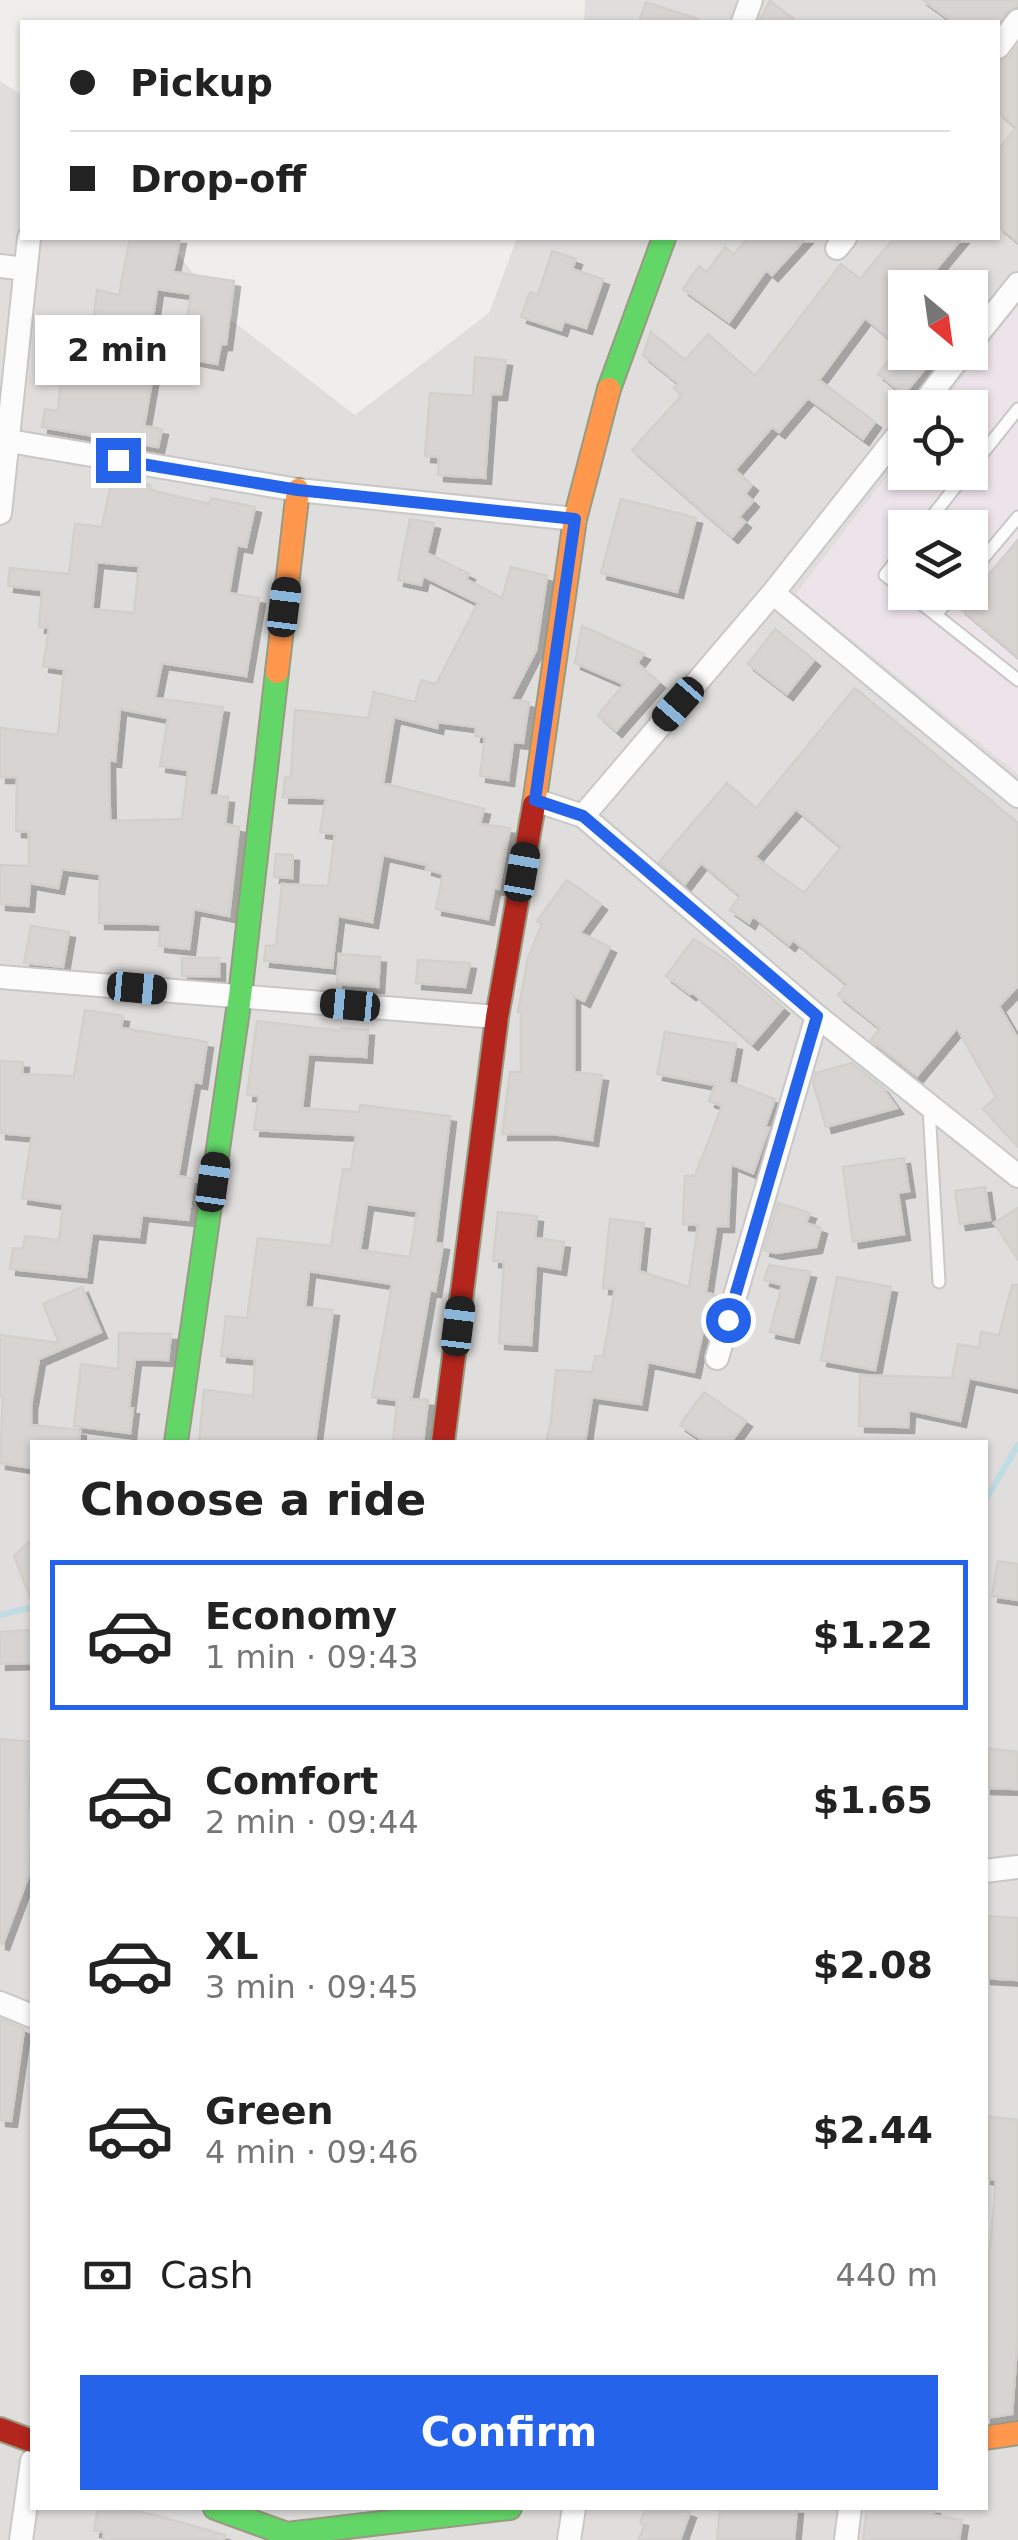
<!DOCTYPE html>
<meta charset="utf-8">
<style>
:root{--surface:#fff;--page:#f6f6f6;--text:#222;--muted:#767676;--line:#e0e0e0;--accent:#2563eb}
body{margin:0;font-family:"DejaVu Sans",sans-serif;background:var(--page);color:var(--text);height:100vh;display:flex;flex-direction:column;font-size:38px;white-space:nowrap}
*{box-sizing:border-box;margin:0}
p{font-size:32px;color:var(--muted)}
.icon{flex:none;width:55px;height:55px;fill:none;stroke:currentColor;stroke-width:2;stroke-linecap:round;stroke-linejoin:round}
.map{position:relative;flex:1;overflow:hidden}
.sheet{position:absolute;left:30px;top:1440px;width:958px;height:1070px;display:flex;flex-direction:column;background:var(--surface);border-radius:0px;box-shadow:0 2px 8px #0004}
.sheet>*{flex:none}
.banner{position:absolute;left:20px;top:20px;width:980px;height:220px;border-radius:0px;box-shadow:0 2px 8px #0004;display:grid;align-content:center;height:220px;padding:0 50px;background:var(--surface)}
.needle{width:65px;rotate:151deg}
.tools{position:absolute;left:888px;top:270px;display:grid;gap:20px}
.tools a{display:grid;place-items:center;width:100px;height:100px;border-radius:0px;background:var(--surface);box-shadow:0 2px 8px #0004;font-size:50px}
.end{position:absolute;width:45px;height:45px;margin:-22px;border:12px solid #2563eb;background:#fff;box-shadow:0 0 0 5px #fff}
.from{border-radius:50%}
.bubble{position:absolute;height:70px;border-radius:0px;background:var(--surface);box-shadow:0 2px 8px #0004;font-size:32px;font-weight:700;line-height:70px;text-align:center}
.car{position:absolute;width:30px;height:60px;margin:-30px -15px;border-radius:12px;box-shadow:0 0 8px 2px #0007;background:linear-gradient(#222 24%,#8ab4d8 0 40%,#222 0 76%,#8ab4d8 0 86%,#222 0)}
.banner b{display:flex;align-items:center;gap:35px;height:95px;font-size:38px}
.banner b+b{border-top:2px solid var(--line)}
.banner i{width:25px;height:25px;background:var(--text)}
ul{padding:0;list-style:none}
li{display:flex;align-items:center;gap:30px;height:150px;margin:0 20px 15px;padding:0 30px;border:5px solid transparent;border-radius:0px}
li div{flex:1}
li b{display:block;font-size:38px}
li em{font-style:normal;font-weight:700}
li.active{border-color:var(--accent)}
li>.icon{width:90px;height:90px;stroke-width:1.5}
h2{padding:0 50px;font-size:45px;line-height:120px}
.pay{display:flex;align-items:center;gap:25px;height:110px;padding:0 50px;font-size:38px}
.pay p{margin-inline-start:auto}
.cta{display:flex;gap:20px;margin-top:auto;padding:20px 50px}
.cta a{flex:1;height:115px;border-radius:0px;background:var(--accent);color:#fff;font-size:40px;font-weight:700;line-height:115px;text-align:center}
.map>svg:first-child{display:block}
.residential{fill:#dfdedc;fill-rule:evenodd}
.industrial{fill:#ede4e9;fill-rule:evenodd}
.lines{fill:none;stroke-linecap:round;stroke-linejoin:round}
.stream{stroke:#bfdbe3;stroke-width:6}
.building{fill:#d7d4d2;stroke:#d3d0cc;stroke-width:2.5;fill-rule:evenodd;filter:url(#shadow)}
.lane-casing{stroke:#c9c8c7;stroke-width:15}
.street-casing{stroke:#c9c8c7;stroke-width:26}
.fast-casing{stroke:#999a82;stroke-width:26}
.slow-casing{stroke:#999a82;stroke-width:26}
.jam-casing{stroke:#999a82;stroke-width:26}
.lane{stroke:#fdfcfc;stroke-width:11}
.street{stroke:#fdfcfc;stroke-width:22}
.fast{stroke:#63d668;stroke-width:22}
.slow{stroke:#ff974d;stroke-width:22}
.jam{stroke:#b3261e;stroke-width:22}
.route{stroke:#2563eb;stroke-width:12}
</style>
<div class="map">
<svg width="1018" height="2540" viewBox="0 0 1018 2540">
<defs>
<filter id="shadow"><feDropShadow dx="6" dy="6" stdDeviation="0" flood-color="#0004"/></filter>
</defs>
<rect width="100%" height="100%" fill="#f0eeeb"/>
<path class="residential" d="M585,0h433v306l-78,101 -35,1v45l-109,141 222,180v1766h-1018v-2459l22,14v143h143l65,81 125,96 134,-102 28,-75h481v-216h-414zM905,288h65v64h-65zM32,1442h953v1066h-953z"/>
<path class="industrial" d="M1018,306v468l-222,-180 109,-141v19h65v-64l-30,-1zM905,528h65v64h-65z"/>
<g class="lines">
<path class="stream" d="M985,1501l33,-56
M0,1615l32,-8"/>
</g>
<path class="building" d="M923,0h95v6l-11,5 -9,12 -45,-1z
M770,1l28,21h-39z
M646,2l51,17v3h-58z
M1018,46v196l-20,-16v-75l18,-24 -18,-15v-50l11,-5z
M130,238h50l-7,34 61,9 -8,63h-5l-4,20 -36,-7 10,-63 -34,-5 -9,62 9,1 -13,74 18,3 -4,18 -116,-20 3,-18 13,2 4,-44 26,2 9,-79 22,5z
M748,238h58l-34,37 -6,-5 -37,52 -46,-33 16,-23 8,6 18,-25 9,7z
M894,238h68l-29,35 17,15h-45v64h7l16,13 -24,29 -26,-20 22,-27 -35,-29 -46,62 56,42 -12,17 -55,-41 -29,34 -7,-5 -37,43 17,15 -7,9 8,7 -14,16 6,5 -13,15 -100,-87 50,-55 -8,-7 4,-5 -35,-28 8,-23 34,28 23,-26 47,42 86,-112 19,15z
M552,251l24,8 -4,10 31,10 -17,49 -22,-7 -3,9 -40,-13 9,-25 8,3z
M475,357l31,3 -5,34h-10l-6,84 -47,-3 1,-18 -14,-1 5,-63 43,3z
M112,478l38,7v5l59,14 2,-6 44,9 -9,40 -9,-2 -8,48 30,5 -13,78 -84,-13 -7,35 68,9 -14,88 19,2 -3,27 14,3 -10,89 -35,-7 -5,40 -30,-3 2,-22 -62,-1 1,-49 -38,-5 -4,19 -28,-5 -2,23 -28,-2v-39l29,1v-34l-13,-1 1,-54h-17v-49l58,7 6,-66 -21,-3 6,-38 -10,-1 3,-37 -34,-4 2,-18 59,6 6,-50 27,3zM97,562l42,4 -5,47 -42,-4zM120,709l48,9 -8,48 28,4 -6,49 -72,2 -1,-61 6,1z
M621,499l75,19 -19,74 -76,-19z
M410,519l24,4 -7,30 42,21 -3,5 36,19 9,-31 36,9 -11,74 -25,49 18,3 -6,41 -10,-1 -5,38 -28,-4 5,-39 -10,-1 1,-9 -38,-5 -1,6 -43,-11 -11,66 101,26 -4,15 30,4 -11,61 -5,-1 -6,31 -52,-10 7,-35 -17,-5 1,-4 -44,-10 -11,67 -34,-6 -6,52 -68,-7 2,-15 10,-1 6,-61 46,2 7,-52 -15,-2 6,-34 -43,-1 2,-20h6l4,-67 73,8 6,-26 41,10 6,-22 15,4 42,-81 -55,-27 -2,9 -23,-5z
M1018,540v117l-58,-49z
M582,626l62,28 -7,9 22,19 -43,49 -18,-16 26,-31 -49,-21z
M775,629l39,31 -27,34 -39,-30z
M855,688l163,135v163l-19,20 19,33v108l-35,-38 13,-12 -39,-69 -40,48 -46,-36 9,-12 -42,-33 9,-11 -54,-44 -4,5 -36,-29 -4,7 -19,-13 10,-14 -39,-33 -16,21 -26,-22 68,-79 29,25zM796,809l45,38 -37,46 -49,-36z
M276,854l17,1 -1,23 -18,-1z
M567,880l34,24 -21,29 30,14 -26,54 -10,-5v76l28,3 -10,65 -38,-6h-52l8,-62h11v-60h-3l10,-54 14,-34 -5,-3z
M31,926l38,6 -6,35 -39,-4z
M694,939l33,21 56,48 -31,36 -60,-52 -2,2 -24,-18z
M339,954l41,3 -2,30 -41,-3z
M182,958h37v18h-37z
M418,960l52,3 -5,24 -49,-4z
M85,1010l38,6 -2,12 86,14 -6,41 -7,-1 -16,94 16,3 -6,41 -46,-5 -3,22 -47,-4 -6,44 -76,-8 3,-21 10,1 2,-13 34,4 4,-36 -41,-6 10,-62 -32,-3v-72l23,1 -1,12 52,2z
M257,1021l84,10v-3l27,2 -2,27 -58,-3 -6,54 57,4 1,-7 90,11 -15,127 8,1 -8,47 -5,-1 -19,109 17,1 -5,42h-30l4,-42 -25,-3 20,-113 -83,-13 -4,36 28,3 -18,132h-116l5,-52 49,6 2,-37 -34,-3 5,-40 21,2 11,-80 73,8 12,-77 8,1 5,-35 -102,-5 5,-34 -12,-1zM367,1204l50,7 -7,46 -50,-7z
M665,1032l71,12 -7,38 46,17 -10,28 4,1 -16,45 -22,-9 -3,62h-12l-10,66 10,4 -8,26 -3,-1 -11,51 -46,-10 -7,42 -49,-7 -7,45h-39l5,-21 5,-51 36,2 3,-16 8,1 12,-68 -12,-1 7,-69 34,4 -5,48 50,16 9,-62 -15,-1 2,-48h10l27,-70 -13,-5 6,-16 -58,-11z
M852,1063l30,24 15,21 -71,19 -13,-45 3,-9z
M904,1158l5,33 -11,2 6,41 -51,8 -10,-75z
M985,1187l5,33 -30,4 -5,-33z
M778,1203l32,10 -4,10 15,5 -5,19 -40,6 -12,-3z
M1018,1208v52l-24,-37z
M498,1212l39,4 -2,22 29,4 -4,27 -24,-4 -5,80 -32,-2 5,-81 -11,-1z
M769,1265l41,7 -17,65 -23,-5 12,-47 -18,-5z
M837,1277l54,10 -16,83 -54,-10z
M1012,1285h6v103l-49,-10 -9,43 -51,-11 -1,17 -49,-1 1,-51 92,3 6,-34 21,4 2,-16 18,3z
M82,1287l19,45 -62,27 -8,46v20l49,5 -1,12h-47v26l-32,-5 3,-66 -3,-1v-61l59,8 -16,-39z
M119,1333l52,1 -3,26 -33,-1 -6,48 4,1 -3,25 -56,-7 7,-62 37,5z
M704,1392l42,29 -15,21h-26l-25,-17z
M32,1539v60h-1l-17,-43z
M998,1561l20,3v36l-26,-4z
M32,1630v33l-32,1v-32z
M0,1739l32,3 -3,68 3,1 -2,61 -27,72 -3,-1z
M985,1748l33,4v37l-33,-1z
M985,1916l33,2v62l-33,-2z
M0,2019l24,10 -13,92 -11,-1z
M985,2116l33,4v211l-6,83 -27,4 3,-75h-3v-94h5l6,-69 -11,-2z
M98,2508h23l34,7 70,20 -1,5h-121l1,-8 -10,-1z
M646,2508h31l13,4 -10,28h-42l7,-15 -5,-2z
M720,2508h77l-3,32h-77z
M867,2508h67l-1,7 29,5 -3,20h-96z"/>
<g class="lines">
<g class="lane-casing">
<path id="lane" d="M970,469l48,-60
M923,528l44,-56
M905,549l-20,26 20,16
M970,574l48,-57
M907,592l111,88
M936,615l19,-23
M929,1108l10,174"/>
</g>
<g class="street-casing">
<path id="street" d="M743,22l8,-22
M998,47l20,-26
M837,248l8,-10
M0,266l26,3
M970,344l48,-60
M920,408l43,-56
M9,441l289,49 277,29
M0,513l29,-275
M773,593l245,203
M535,800l48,16 190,-223 132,-167
M583,816l234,200 201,160
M0,977l497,40
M717,1358l100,-342
M985,1871l33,-4
M0,2003l32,13
M21,2540l11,-79
M569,2540l5,-32
M846,2540l4,-32"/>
</g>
<g class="fast-casing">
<path id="fast" d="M609,389l55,-151
M176,1442l64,-446 37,-324
M215,2508l72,26 223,-26"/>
</g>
<g class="slow-casing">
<path id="slow" d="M277,672l21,-182
M534,805l41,-286 34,-130
M985,2438l33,-5"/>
</g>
<g class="jam-casing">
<path id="jam" d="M443,1442l54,-425 37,-212
M0,2429l32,12"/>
</g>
<use href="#lane" class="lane"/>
<use href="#street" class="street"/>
<use href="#fast" class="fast"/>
<use href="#slow" class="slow"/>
<use href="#jam" class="jam"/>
</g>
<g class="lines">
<path class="route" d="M118,460l180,30 277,29 -40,281 48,16 234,200 -89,304"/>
</g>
</svg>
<div class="tools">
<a><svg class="needle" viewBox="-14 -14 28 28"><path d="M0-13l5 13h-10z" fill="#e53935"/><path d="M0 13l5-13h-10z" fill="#767676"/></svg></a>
<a><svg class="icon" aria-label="locate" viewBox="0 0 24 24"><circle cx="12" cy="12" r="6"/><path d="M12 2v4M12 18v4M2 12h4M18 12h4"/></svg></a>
<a><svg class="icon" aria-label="layers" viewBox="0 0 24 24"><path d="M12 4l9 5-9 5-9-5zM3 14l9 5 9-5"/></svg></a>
</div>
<i class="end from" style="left:728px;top:1320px"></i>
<i class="end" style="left:118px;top:460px"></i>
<div class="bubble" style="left:35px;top:315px;width:165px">2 min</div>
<i class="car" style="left:284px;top:607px;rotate:7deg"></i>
<i class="car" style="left:678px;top:704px;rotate:221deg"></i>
<i class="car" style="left:522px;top:872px;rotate:10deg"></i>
<i class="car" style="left:137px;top:988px;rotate:95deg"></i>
<i class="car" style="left:350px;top:1005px;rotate:275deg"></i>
<i class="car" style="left:213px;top:1182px;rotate:8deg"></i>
<i class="car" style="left:458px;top:1326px;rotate:7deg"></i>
<div class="banner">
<b><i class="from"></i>Pickup</b>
<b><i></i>Drop-off</b>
</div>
<section class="sheet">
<h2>Choose a ride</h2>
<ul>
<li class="active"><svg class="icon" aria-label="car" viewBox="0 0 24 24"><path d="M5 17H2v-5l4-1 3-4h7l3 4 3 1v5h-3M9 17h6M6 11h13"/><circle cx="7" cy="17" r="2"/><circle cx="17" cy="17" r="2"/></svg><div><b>Economy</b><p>1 min · 09:43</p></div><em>$1.22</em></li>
<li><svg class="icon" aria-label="car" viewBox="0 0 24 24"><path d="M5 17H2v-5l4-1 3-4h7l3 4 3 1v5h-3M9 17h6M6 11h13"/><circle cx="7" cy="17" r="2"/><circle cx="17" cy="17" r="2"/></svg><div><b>Comfort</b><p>2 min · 09:44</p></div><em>$1.65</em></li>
<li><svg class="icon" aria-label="car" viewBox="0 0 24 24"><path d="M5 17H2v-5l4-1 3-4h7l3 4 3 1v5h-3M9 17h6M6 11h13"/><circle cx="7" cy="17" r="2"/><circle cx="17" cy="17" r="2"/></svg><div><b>XL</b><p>3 min · 09:45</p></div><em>$2.08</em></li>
<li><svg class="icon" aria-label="car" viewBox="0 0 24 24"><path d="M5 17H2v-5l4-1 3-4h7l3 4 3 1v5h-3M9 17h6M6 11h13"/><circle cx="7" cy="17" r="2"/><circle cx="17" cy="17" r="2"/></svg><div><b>Green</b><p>4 min · 09:46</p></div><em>$2.44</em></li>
</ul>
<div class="pay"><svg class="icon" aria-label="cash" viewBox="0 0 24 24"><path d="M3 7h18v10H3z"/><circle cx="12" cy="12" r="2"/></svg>Cash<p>440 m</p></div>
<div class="cta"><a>Confirm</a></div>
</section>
</div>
